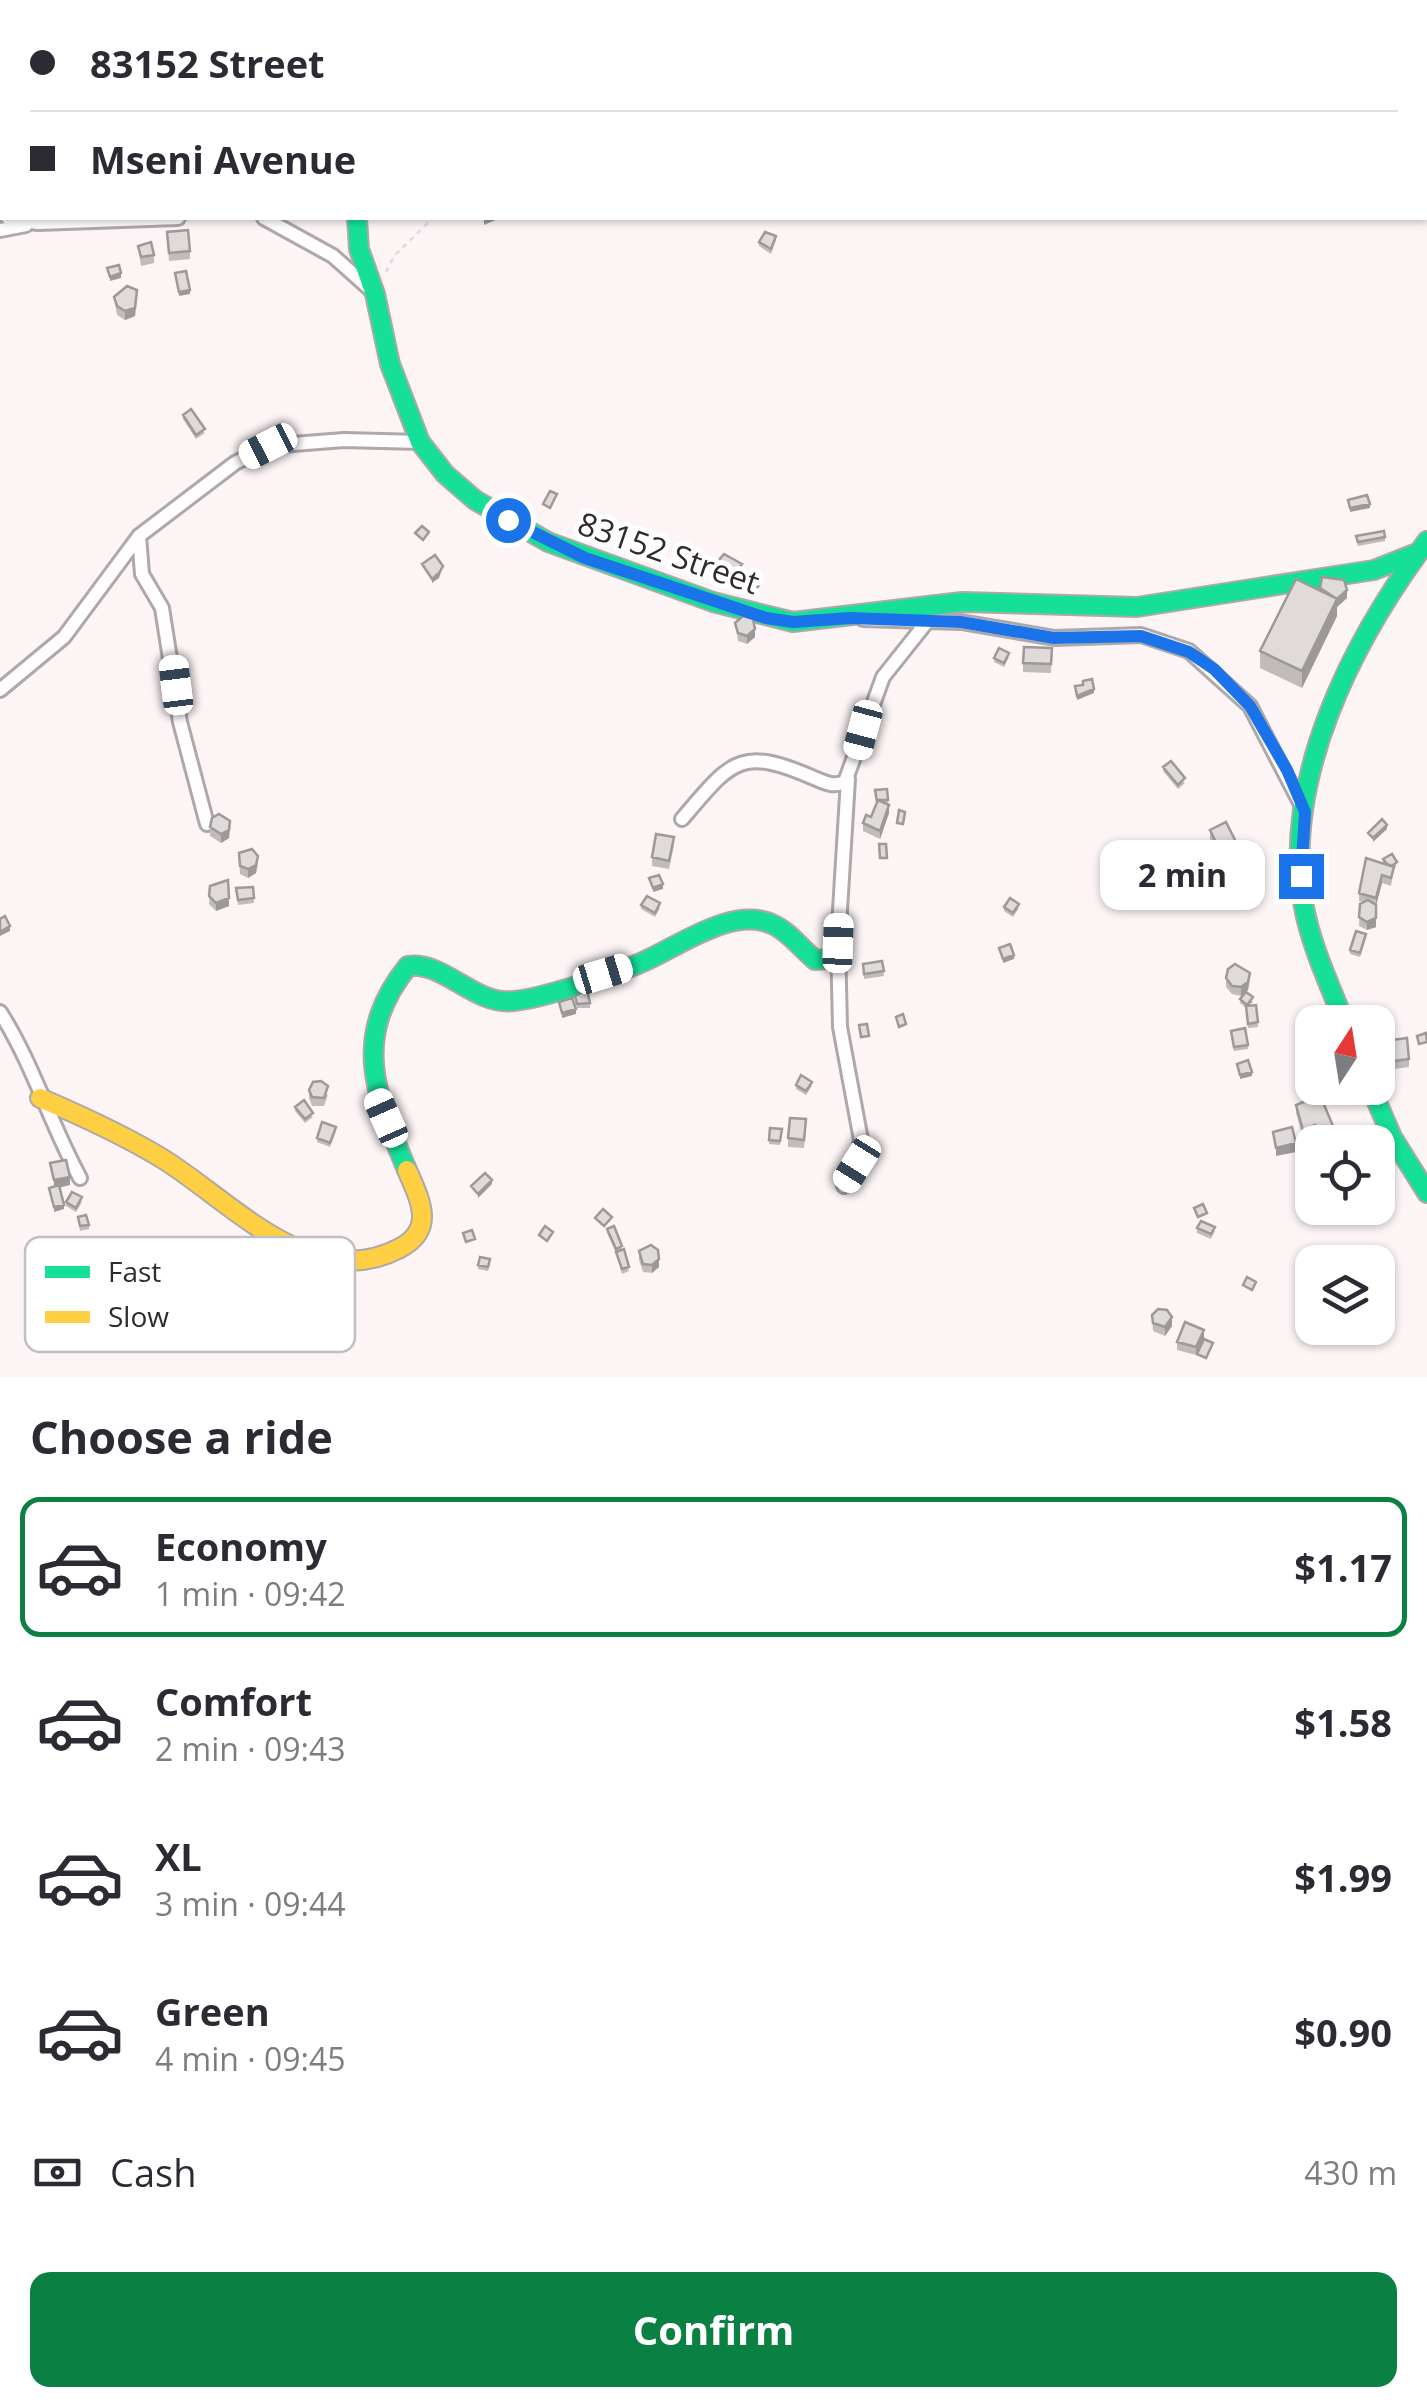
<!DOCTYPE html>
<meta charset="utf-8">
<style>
:root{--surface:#fff;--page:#f7f7f7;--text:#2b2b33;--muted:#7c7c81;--line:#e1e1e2;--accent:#0b8043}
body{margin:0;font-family:"Open Sans",sans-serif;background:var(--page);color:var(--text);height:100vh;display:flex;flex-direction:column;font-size:38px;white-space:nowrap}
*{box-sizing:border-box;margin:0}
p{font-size:32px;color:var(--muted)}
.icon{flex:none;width:55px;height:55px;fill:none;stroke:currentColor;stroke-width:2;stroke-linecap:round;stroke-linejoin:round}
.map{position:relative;height:1377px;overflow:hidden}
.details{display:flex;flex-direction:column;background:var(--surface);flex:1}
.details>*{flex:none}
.hud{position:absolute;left:0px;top:0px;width:1428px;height:220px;box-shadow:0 2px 8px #0004;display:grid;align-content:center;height:220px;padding:0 30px;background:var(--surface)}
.needle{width:65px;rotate:12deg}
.controls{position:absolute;left:1295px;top:1005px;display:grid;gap:20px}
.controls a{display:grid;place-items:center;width:100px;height:100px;border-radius:20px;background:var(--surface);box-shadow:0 2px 8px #0004;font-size:50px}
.end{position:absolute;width:45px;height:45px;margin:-22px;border:12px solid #1a73e8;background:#fff;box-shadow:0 0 0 5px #fff}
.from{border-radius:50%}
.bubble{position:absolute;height:70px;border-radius:20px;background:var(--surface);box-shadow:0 2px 8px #0004;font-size:32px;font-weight:700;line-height:70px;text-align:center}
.car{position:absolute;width:30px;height:60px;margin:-30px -15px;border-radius:12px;box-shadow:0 0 8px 2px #0007;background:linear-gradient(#fff 24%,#345 0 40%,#fff 0 76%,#345 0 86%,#fff 0)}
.hud b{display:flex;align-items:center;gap:35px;height:95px;font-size:38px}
.hud b+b{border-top:2px solid var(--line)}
.hud i{width:25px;height:25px;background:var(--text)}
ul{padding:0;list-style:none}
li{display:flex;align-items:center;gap:30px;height:140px;margin:0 20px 15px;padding:0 10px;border:5px solid transparent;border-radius:20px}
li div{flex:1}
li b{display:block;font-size:38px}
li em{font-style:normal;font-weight:700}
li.selected{border-color:var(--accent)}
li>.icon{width:90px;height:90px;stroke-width:1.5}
h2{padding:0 30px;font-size:45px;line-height:120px}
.pay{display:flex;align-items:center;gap:25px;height:110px;padding:0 30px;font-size:38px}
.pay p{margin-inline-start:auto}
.button{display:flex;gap:20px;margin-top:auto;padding:20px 30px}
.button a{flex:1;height:115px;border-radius:20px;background:var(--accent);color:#fff;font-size:40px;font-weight:700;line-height:115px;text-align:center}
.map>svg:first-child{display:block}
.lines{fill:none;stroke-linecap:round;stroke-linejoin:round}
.street-casing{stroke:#aea8a9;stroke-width:18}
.fast-casing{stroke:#aea8a9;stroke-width:22}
.slow-casing{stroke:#aea8a9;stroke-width:22}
.path{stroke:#dedbdc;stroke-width:2.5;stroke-dasharray:5 5;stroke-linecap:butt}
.street{stroke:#fffdfe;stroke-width:12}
.fast{stroke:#16e098;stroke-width:18}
.slow{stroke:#ffcf43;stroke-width:18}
.wall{fill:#c1bbbb}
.shaded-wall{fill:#9d9999}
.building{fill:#e0dada;stroke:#9d9999;stroke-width:2.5}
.route{stroke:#1a73e8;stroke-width:12}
.labels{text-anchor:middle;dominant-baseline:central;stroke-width:10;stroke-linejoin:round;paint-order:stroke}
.street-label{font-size:32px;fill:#302a2b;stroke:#fff}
.key{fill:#fff;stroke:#c1bfbf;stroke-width:2.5}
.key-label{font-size:28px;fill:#302a2b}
</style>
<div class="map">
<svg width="1427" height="1377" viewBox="0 0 1427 1377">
<rect width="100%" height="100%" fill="#fcf4f5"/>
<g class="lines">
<g class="street-casing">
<path id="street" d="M432,2v-2
M8,218l30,5 140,-5
M264,218l69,38 37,33
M0,230l26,-5
M139,536l3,38 20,34 18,114 27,102
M863,619l98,3 94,16 86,-3 48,16 61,55 54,104
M0,690l64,-53 75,-101 96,-73 33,-17 76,-6 76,2
M682,819c49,-57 57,-74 132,-41 12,5 19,9 31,4l38,-105 43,-54
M0,1012c33,52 50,111 80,166
M844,1186l13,-22 4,-24 -21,-113 -2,-84 10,-164"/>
</g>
<g class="fast-casing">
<path id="fast" d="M357,218l2,31 16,45 15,70 30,78 25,32 30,26 73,42 165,60 80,20 169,-20 175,5 237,-37 43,-17
M1344,1022c-14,-37 -33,-76 -40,-115 -23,-128 49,-267 123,-366
M1371,1088l21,49 35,56
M407,1170c-32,-76 -56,-133 1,-204 37,-5 66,40 106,35 31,-3 94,-25 124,-37 38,-15 94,-60 136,-39 15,7 29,25 41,35l13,-1 10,-8v-8"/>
</g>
<g class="slow-casing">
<path id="slow" d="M40,1098c42,18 84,37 123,61 68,42 149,136 237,89 36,-19 20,-48 7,-78"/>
</g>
<path class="path" d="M386,272l9,-17 38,-37"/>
<use href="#street" class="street"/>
<use href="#fast" class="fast"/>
<use href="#slow" class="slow"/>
</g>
<path class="wall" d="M167,232l23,19v8l-21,2z
M776,240l-5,14 -12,-8v-4z
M138,246l16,9v8l-13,3z
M114,297l23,2 -2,17 -10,4 -8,-5z
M183,415l22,18 -9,6 -13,-20z
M1385,537v4l-27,5 -2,-6z
M713,567l29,5 -13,16 -16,-12z
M1320,588l27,10 -10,9v9l-35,72 -42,-20v-17l60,-60z
M735,623l20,14 -8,7 -9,-3z
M1052,648l-1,25 -28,-1v-9z
M1009,657l-5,10 -10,-5v-4z
M1163,767l22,16 -7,6 -15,-18z
M887,789l2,24 -9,26 -17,-8v-8l8,-6 6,-13z
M210,827l20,2 -1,9 -8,5 -11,-7z
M1210,830l28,25 -16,8 -12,-24z
M674,845l-5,24 -17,-3v-9z
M239,853l19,12 -2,8 -8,5 -8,-4z
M1383,859l14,7 -3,2 -3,18 -9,-3 -6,22v22l-9,3 -8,-4 1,-22 3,-2 -4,-1v-8l24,-30z
M1254,860l1,16 -12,2 -2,-17z
M1214,880l19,13 -12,7 -7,-12z
M210,886l19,20 -13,5 -7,-7z
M253,887l1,16 -16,2 -2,-17z
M641,905l19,3 -5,9 -14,-8z
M1004,907l15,1 -6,9 -9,-6z
M1366,938l-6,19 -10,-3v-4z
M882,961l2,15 -20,3 -1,-15z
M1226,978l24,3 -2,9 -2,2 7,10 -4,4 7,-1 2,22 -10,1 -2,-20 -6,-5v-4l5,-6 -4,3 -9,-2 -6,-7z
M575,996l15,7v5h-13z
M1231,1035l17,10v4l-14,2z
M1392,1040l17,19v8l-15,2z
M796,1085l16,1 -6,9 -10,-6z
M309,1090l19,5 -4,11h-12l-3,-8z
M1296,1105l37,29 -15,6 -3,-7 -12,5 -7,-25z
M295,1107l18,10 -8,6 -10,-12z
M806,1128l-2,20 -16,-1v-9z
M782,1129l-2,16 -11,-1v-4z
M336,1131l-6,16 -13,-5v-4z
M66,1202h16l-6,10 -10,-6z
M78,1217l11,8v4l-9,2z
M1197,1228l18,3 -4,8 -14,-6z
M607,1229l15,21 7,21 -7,3 -6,-21 -9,-20z
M639,1251l20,16 -7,6 -9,-1 -4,-12z
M490,1263l-2,8 -10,-2v-4z
M1152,1315l20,11 -7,10 -12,-5z
M1204,1330l-8,25 -19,-5v-8z"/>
<path class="shaded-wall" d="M484,218h16l-16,7z
M121,273v5l-11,3v-4z
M137,290l-2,26 -10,4v-9z
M190,290v4l-11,2v-4z
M1370,504v4l-20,4v-4z
M742,564v8l-13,16v-8z
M443,566l-4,12 -7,5v-4z
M1347,590v8l-10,9v9l-35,72v-17l35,-72z
M755,629v8l-8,7v-8z
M1094,689v4l-17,7v-4z
M889,805v8l-9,26v-8z
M230,821l-1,17 -8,5v-9z
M1387,825v4l-14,13v-4z
M1238,846v9l-16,8v-8z
M258,856l-2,17 -8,5v-9z
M1382,875v8l-6,23v-8z
M663,884v5l-10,3v-4z
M1233,884v9l-12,7v-9z
M229,898v8l-13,5v-8z
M1376,905v22l-9,3v-8z
M10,926v5l-10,5v-4z
M1014,955v4l-11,4v-4z
M1250,973l-2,17 -7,6v-9z
M576,1009v5l-14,4v-5z
M1252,1072v4l-12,3v-4z
M1315,1125v8l-12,5v-8z
M1333,1126v8l-15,6v-8z
M1296,1143v9l-20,4v-8z
M70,1177v8l-16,4v-9z
M492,1180v4l-14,14v-4z
M64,1205v4l-10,3v-5z
M659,1259v8l-7,6v-8z
M1172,1317v9l-7,10v-9z
M1204,1330v9l-8,16v-8z"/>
<path class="building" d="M500,0h15l1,2h-17z
M1376,0h23l1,2h-22z
M188,230l2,21 -21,2 -2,-21z
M765,232l11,4 -5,13 -12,-7z
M151,242l3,13 -13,2 -3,-11z
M119,265l2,8 -11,4 -3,-9z
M186,271l4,19 -11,2 -4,-19z
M127,286l10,4 -2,18 -10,3 -8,-5 -3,-9z
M191,409l14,20 -9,6 -13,-20z
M550,491l7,3 -7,14 -7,-4z
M1367,495l3,9 -20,4 -2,-8z
M588,513l8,6 -6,8 -8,-6z
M422,526l7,6 -6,8 -8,-7z
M1384,531l1,6 -27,5 -2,-6z
M724,554l18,10 -13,16 -16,-13z
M435,555l8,11 -4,7 -7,6 -10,-15z
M1322,577l22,3 3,10 -10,9 -17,-11z
M1296,579l41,20 -35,72 -42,-20z
M752,580l7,5 -5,7 -8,-5z
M743,616l10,3 2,10 -8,7 -9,-3 -3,-10z
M1024,647l28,1 -1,16 -28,-1z
M999,648l10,5 -5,10 -10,-5z
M1092,679l2,10 -17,7 -2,-10 8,-1v-4z
M1171,761l14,17 -7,7 -15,-18z
M887,789l1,11h-10l-1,2 -2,-12z
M878,800l11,5 -9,26 -17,-8 3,-8 5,2z
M899,810l6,2 -2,12 -6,-1z
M219,814l11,7 -1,9 -8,4 -11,-7 2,-9z
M1382,819l5,6 -14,13 -5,-5z
M1226,822l12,24 -16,9 -12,-25z
M656,834l18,3 -5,24 -17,-4z
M879,844h7l1,14h-7z
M252,849l6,7 -2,9 -8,4 -8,-3 -1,-13z
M1392,854l5,8 -5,4 -5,-2 -4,-5z
M1366,858l28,9 -3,11 -9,-3 -6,23 -17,-5z
M1254,860l1,12 -12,2 -2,-13z
M1225,873l8,11 -12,7 -7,-11z
M659,875l4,9 -10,4 -4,-10z
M228,880l1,18 -13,5 -7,-7 1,-10z
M253,887l1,11 -16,2 -2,-12z
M647,896l13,7 -5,10 -14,-8z
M1010,898l9,6 -6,9 -9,-6z
M1368,900l8,5v13l-9,4 -8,-5 1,-13z
M5,916l5,10 -10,6v-13z
M1356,931l10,3 -6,19 -10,-3z
M1010,944l4,11 -11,4 -4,-11z
M882,961l2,10 -20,3 -1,-10z
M1235,964l15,9 -2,9 -7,5 -9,-1 -6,-8 2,-9z
M587,990l3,13 -13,1 -2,-8z
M1246,992l7,5 -6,8 -7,-6z
M572,998l4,11 -14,4 -3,-11z
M1256,1005l2,17 -10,2 -2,-18z
M903,1014l3,10 -7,3 -3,-10z
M867,1024l2,12 -8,1 -2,-12z
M1245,1028l3,17 -14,2 -3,-16z
M1426,1033l1,9 -8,2 -2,-8z
M1407,1038l2,21 -15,2 -2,-21z
M1248,1060l4,12 -12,3 -3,-11z
M801,1075l11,7 -6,9 -10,-6z
M321,1081l7,5 -4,12 -12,-1 -3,-7 4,-8z
M1320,1095l13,31 -15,6 -3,-7 -12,5 -7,-25z
M304,1100l9,13 -8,6 -10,-12z
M790,1118l16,1 -2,21 -16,-2z
M322,1122l14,5 -6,16 -13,-5z
M1292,1127l4,16 -20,5 -3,-16z
M770,1128l12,1 -2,12 -11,-1z
M66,1160l4,17 -16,3 -4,-17z
M1312,1169v10l-2,1 -2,-10z
M485,1173l7,7 -14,14 -7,-8z
M59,1185l5,20 -10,2 -5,-19z
M72,1192l10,5 -6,11 -10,-6z
M1203,1204l4,9 -9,4 -4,-9z
M603,1209l9,8 -8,9 -9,-8z
M86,1215l3,10 -9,1 -2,-9z
M1201,1221l14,6 -4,7 -14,-6z
M545,1226l8,6 -6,9 -8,-6z
M614,1226l8,20 -6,3 -9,-20z
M472,1230l3,9 -9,3 -3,-9z
M651,1245l7,5 1,9 -7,6 -9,-1 -4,-13z
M624,1249l5,18 -7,2 -6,-17z
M480,1257l10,2 -2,8 -10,-2z
M1247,1277l9,5 -4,8 -9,-5z
M1158,1309l9,1 5,7 -7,10 -12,-4 -1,-8z
M1185,1322l19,8 -8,17 -19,-5z
M1204,1339l9,4 -7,15 -9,-4z"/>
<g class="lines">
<path class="route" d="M508,520l77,38 181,60 27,4 57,-4 111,4 93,16 87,-2 48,16 25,17 36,37 37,64 18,42 -4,64"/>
</g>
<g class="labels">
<g class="street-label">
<text transform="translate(669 552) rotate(19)">83152 Street</text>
</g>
</g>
<rect x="25" y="1237" width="330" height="115" rx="15" class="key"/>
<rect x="45" y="1266" width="45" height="12" fill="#16e098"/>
<rect x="45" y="1311" width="45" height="12" fill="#ffcf43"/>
<g class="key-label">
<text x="108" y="1282">Fast</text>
<text x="108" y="1327">Slow</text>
</g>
</svg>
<div class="controls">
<a><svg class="needle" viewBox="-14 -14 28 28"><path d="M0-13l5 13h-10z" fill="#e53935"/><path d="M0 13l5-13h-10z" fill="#7c7c81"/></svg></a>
<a><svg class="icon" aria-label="locate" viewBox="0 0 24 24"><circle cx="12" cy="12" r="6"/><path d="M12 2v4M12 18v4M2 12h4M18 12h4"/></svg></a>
<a><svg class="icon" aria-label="layers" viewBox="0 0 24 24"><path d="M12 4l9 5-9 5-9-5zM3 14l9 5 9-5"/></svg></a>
</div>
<i class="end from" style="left:508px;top:520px"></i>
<i class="end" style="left:1301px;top:876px"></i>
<div class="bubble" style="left:1100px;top:840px;width:165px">2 min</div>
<i class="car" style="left:268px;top:446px;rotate:243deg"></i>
<i class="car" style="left:176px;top:685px;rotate:353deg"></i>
<i class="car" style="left:863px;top:730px;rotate:195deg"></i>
<i class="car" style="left:838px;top:943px;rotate:2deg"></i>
<i class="car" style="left:603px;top:974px;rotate:73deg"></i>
<i class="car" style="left:386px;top:1118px;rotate:336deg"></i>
<i class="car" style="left:857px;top:1164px;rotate:212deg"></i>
<div class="hud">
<b><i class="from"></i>83152 Street</b>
<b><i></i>Mseni Avenue</b>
</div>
</div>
<section class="details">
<h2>Choose a ride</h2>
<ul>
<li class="selected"><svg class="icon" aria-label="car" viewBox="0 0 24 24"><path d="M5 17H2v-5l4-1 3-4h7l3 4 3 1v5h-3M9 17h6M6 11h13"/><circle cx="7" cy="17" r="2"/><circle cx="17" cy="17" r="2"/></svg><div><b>Economy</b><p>1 min · 09:42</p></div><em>$1.17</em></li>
<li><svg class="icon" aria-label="car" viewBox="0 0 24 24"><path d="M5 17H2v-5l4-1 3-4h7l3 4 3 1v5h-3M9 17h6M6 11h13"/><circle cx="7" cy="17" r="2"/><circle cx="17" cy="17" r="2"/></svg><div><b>Comfort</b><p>2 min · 09:43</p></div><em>$1.58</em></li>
<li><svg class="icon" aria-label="car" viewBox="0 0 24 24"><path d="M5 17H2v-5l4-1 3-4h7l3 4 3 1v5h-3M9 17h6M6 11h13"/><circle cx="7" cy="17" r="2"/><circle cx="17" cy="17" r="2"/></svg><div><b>XL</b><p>3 min · 09:44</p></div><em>$1.99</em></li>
<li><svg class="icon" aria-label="car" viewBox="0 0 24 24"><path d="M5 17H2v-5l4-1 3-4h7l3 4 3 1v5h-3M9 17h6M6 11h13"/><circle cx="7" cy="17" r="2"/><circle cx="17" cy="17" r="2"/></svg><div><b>Green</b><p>4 min · 09:45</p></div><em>$0.90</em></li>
</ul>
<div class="pay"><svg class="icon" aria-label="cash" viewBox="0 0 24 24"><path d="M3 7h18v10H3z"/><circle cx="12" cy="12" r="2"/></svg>Cash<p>430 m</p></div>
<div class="button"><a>Confirm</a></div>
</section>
